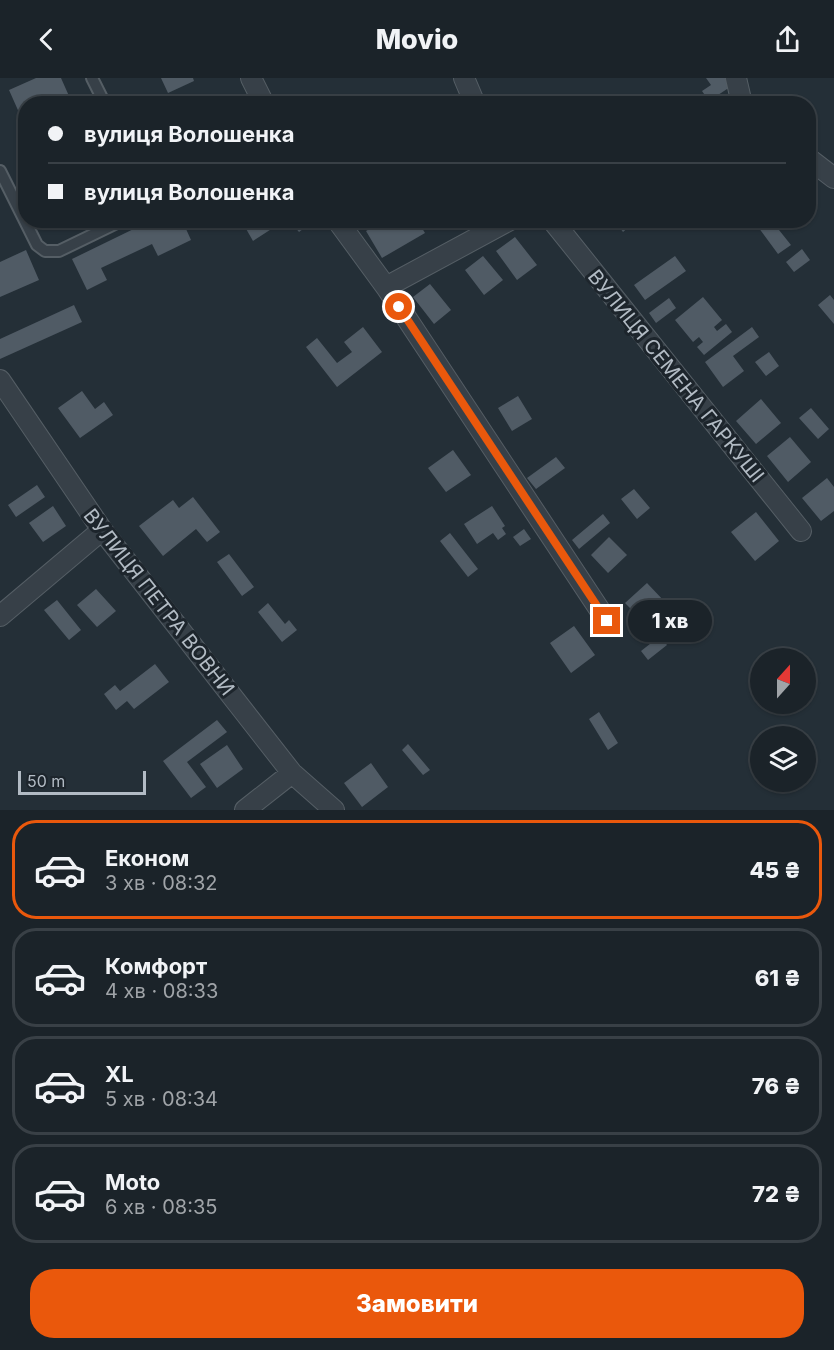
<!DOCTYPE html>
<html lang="uk">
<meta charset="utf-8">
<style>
:root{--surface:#1b2329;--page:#282f35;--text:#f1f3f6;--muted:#a0a4a8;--line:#394046;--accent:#ea580c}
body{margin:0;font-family:Inter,sans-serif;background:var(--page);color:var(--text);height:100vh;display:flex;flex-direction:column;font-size:22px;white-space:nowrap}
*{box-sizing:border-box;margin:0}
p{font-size:20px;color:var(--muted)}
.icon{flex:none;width:33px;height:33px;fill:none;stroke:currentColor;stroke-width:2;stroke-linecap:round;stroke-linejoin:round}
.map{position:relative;height:732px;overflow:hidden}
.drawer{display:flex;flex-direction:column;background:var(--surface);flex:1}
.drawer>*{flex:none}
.banner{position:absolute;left:18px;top:18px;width:798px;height:132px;border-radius:24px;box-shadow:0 2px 4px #0004,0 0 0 2px var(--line);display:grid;align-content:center;height:132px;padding:0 30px;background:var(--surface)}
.needle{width:39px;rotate:21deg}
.controls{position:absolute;left:750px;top:570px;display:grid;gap:12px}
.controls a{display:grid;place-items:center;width:66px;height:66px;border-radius:50%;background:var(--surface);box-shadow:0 2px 4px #0004,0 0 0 2px var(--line);font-size:30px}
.scale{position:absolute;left:18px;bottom:15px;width:128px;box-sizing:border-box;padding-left:6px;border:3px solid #b2bbc4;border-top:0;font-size:16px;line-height:21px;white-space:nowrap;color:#b2bbc4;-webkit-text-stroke:4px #1d252c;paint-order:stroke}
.end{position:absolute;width:27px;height:27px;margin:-14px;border:8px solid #ea580c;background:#fff;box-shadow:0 0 0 3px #fff}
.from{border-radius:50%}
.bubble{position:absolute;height:42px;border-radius:21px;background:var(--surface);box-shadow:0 2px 4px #0004,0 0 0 2px var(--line);font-size:20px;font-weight:800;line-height:42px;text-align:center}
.banner b{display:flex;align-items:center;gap:21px;height:57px;font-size:22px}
.banner b+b{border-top:2px solid var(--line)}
.banner i{width:15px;height:15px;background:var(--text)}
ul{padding:10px 0 0;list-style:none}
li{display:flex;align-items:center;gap:18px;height:99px;margin:0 12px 9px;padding:0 18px;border:3px solid var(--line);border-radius:24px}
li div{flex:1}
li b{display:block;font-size:22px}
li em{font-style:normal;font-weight:800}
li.on{border-color:var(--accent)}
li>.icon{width:54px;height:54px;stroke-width:1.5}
.button{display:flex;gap:12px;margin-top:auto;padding:12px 30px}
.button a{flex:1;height:69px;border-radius:24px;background:var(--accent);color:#fff;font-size:24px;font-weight:800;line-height:69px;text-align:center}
header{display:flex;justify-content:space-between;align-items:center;height:78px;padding:0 30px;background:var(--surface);font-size:27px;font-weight:800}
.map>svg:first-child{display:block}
.building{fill:#505b65}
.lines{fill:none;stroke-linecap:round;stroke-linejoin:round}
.service-casing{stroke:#555e65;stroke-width:14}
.minor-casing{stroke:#555e65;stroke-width:22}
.service{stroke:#374048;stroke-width:10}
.minor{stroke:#374048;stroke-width:20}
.route{stroke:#ea580c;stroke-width:8}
.labels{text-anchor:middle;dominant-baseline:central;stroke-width:6;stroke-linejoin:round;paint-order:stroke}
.street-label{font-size:20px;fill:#b2bbc4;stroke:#1d252c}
</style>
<header><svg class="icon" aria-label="back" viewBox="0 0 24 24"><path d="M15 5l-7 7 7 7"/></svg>Movio<svg class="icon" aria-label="share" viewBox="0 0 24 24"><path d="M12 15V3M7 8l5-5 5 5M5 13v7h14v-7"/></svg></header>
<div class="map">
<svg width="834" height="732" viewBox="0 0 834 732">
<rect width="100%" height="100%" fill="#242f37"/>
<path class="building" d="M36,0h25l8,18 -17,8h-26v11l-5,2 -12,-27z
M161,0h32l1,3 -26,12z
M706,0h19l5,9 -21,14 -7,-10 9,-6z
M152,142h30l9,20 -33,16 -6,-12 -51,24 6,12 -20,10 -15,-31z
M241,142h28l4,8 -20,13z
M299,142h16l-16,12 -6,-7z
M384,142h33l8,13 -43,25 -16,-27z
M614,142h23l-14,12z
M753,142h28l-6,5 16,20 -13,9z
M515,159l22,28 -20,15 -21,-29z
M802,171l8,11 -16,12 -8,-10z
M26,172l13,30 -39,17v-35z
M483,178l20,24 -19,15 -19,-25z
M675,178l11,15 -41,29 -11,-15z
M430,206l21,26 -17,14 -21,-27z
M830,217l4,5v24l-16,-19z
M703,219l19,23 -8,7 3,4 9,-7 6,8 -28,23 -7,-8 6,-5 -4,-5 -6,5 -18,-22z
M669,220l7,10 -20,15 -7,-10z
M74,227l8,17 -82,37v-20z
M363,249l19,25 -45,35 -31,-40 11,-9 20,25 15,-11 -8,-10z
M752,249l7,10 -26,19 11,15 -21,16 -18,-25z
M769,274l10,14 -13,10 -11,-14z
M82,313l13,18 9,-7 9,13 -33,23 -22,-30z
M518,318l14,23 -20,12 -14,-23z
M761,321l20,24 -25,21 -20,-23z
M811,330l18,21 -11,10 -19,-21z
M790,359l21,25 -23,20 -21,-26z
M453,372l18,25 -25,17 -18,-24z
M556,379l9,11 -29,21 -9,-11z
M827,400l7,9v24l-13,10 -19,-23z
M37,407l8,12 -29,20 -8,-12z
M634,411l16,19 -13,11 -16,-20z
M193,419l27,35 -13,10 -11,-13 -33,27 -24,-30 34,-26 6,8z
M53,428l13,20 -23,16 -14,-19z
M492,428l13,20 -3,2 4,6 -8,6 -5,-7 -16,11 -13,-20z
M756,434l23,29 -24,20 -24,-29z
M603,436l7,9 -31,26 -7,-9z
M524,451l7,10 -11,7 -7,-9z
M450,455l28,36 -10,8 -28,-36z
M609,459l18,18 -19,18 -17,-18z
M229,476l25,33 -12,9 -25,-34z
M647,505l36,38 -14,12 -25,-27 -8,8 -11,-11z
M96,511l20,22 -19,16 -20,-22z
M57,522l24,30 -12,10 -25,-30z
M268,525l17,21 4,-4 8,10 -15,12 -24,-30z
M574,548l21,29 -24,18 -21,-30z
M660,558l7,9 -19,15 -7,-9z
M155,586l14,18 -35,27 -7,-8 -11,9 -12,-16 11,-9 5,6z
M599,634l19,31 -10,7 -19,-31z
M217,642l10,12 -40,30 19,25 -15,11 -28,-37z
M408,666l22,26 -7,5 -21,-25z
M227,667l16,24 -26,19 -17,-24z
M371,685l17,24 -26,20 -18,-24z"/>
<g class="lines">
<g class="service-casing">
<path id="service" d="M92,0l13,26
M0,93l37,74 8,6h14l64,-31"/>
</g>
<g class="minor-casing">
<path id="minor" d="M251,0l13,26
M464,0l11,26
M736,0l6,26
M808,80l26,20
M337,142l49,67 221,334
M552,142l249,311
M386,209l124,-67
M0,302l102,150 190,243 42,37
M0,538l102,-86
M245,732l47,-37"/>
</g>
<use href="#service" class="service"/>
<use href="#minor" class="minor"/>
</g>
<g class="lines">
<path class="route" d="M399,229l208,314"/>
</g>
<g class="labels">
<g class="street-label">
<text transform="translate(676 298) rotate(51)">ВУЛИЦЯ СЕМЕНА ГАРКУШІ</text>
<text transform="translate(159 524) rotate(52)">ВУЛИЦЯ ПЕТРА ВОВНИ</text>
</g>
</g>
</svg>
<div class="controls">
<a><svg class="needle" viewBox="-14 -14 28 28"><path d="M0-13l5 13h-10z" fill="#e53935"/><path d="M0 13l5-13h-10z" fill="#a0a4a8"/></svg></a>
<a><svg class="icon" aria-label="layers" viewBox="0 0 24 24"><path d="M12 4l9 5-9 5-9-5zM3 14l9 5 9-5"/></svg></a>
</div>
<div class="scale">50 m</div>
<i class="end from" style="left:399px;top:229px"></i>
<i class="end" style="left:607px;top:543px"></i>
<div class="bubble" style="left:628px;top:522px;width:84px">1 хв</div>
<div class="banner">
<b><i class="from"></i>вулиця Волошенка</b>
<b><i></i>вулиця Волошенка</b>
</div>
</div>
<section class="drawer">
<ul>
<li class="on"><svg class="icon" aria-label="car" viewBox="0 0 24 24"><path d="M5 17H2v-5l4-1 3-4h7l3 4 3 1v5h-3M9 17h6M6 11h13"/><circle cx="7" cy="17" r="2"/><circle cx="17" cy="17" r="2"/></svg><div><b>Економ</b><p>3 хв · 08:32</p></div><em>45 ₴</em></li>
<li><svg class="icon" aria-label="car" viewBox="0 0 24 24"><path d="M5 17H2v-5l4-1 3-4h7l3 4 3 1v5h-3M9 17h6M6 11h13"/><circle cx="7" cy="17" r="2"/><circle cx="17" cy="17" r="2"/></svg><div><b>Комфорт</b><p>4 хв · 08:33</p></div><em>61 ₴</em></li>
<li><svg class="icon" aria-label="car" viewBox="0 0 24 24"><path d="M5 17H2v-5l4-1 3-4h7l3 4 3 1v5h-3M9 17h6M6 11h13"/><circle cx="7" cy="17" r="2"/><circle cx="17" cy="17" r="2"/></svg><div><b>XL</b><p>5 хв · 08:34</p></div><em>76 ₴</em></li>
<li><svg class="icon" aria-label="car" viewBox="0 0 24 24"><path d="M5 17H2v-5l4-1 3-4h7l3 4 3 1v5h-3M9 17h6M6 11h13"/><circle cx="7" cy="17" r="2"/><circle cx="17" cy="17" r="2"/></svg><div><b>Moto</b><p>6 хв · 08:35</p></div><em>72 ₴</em></li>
</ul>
<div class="button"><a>Замовити</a></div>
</section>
